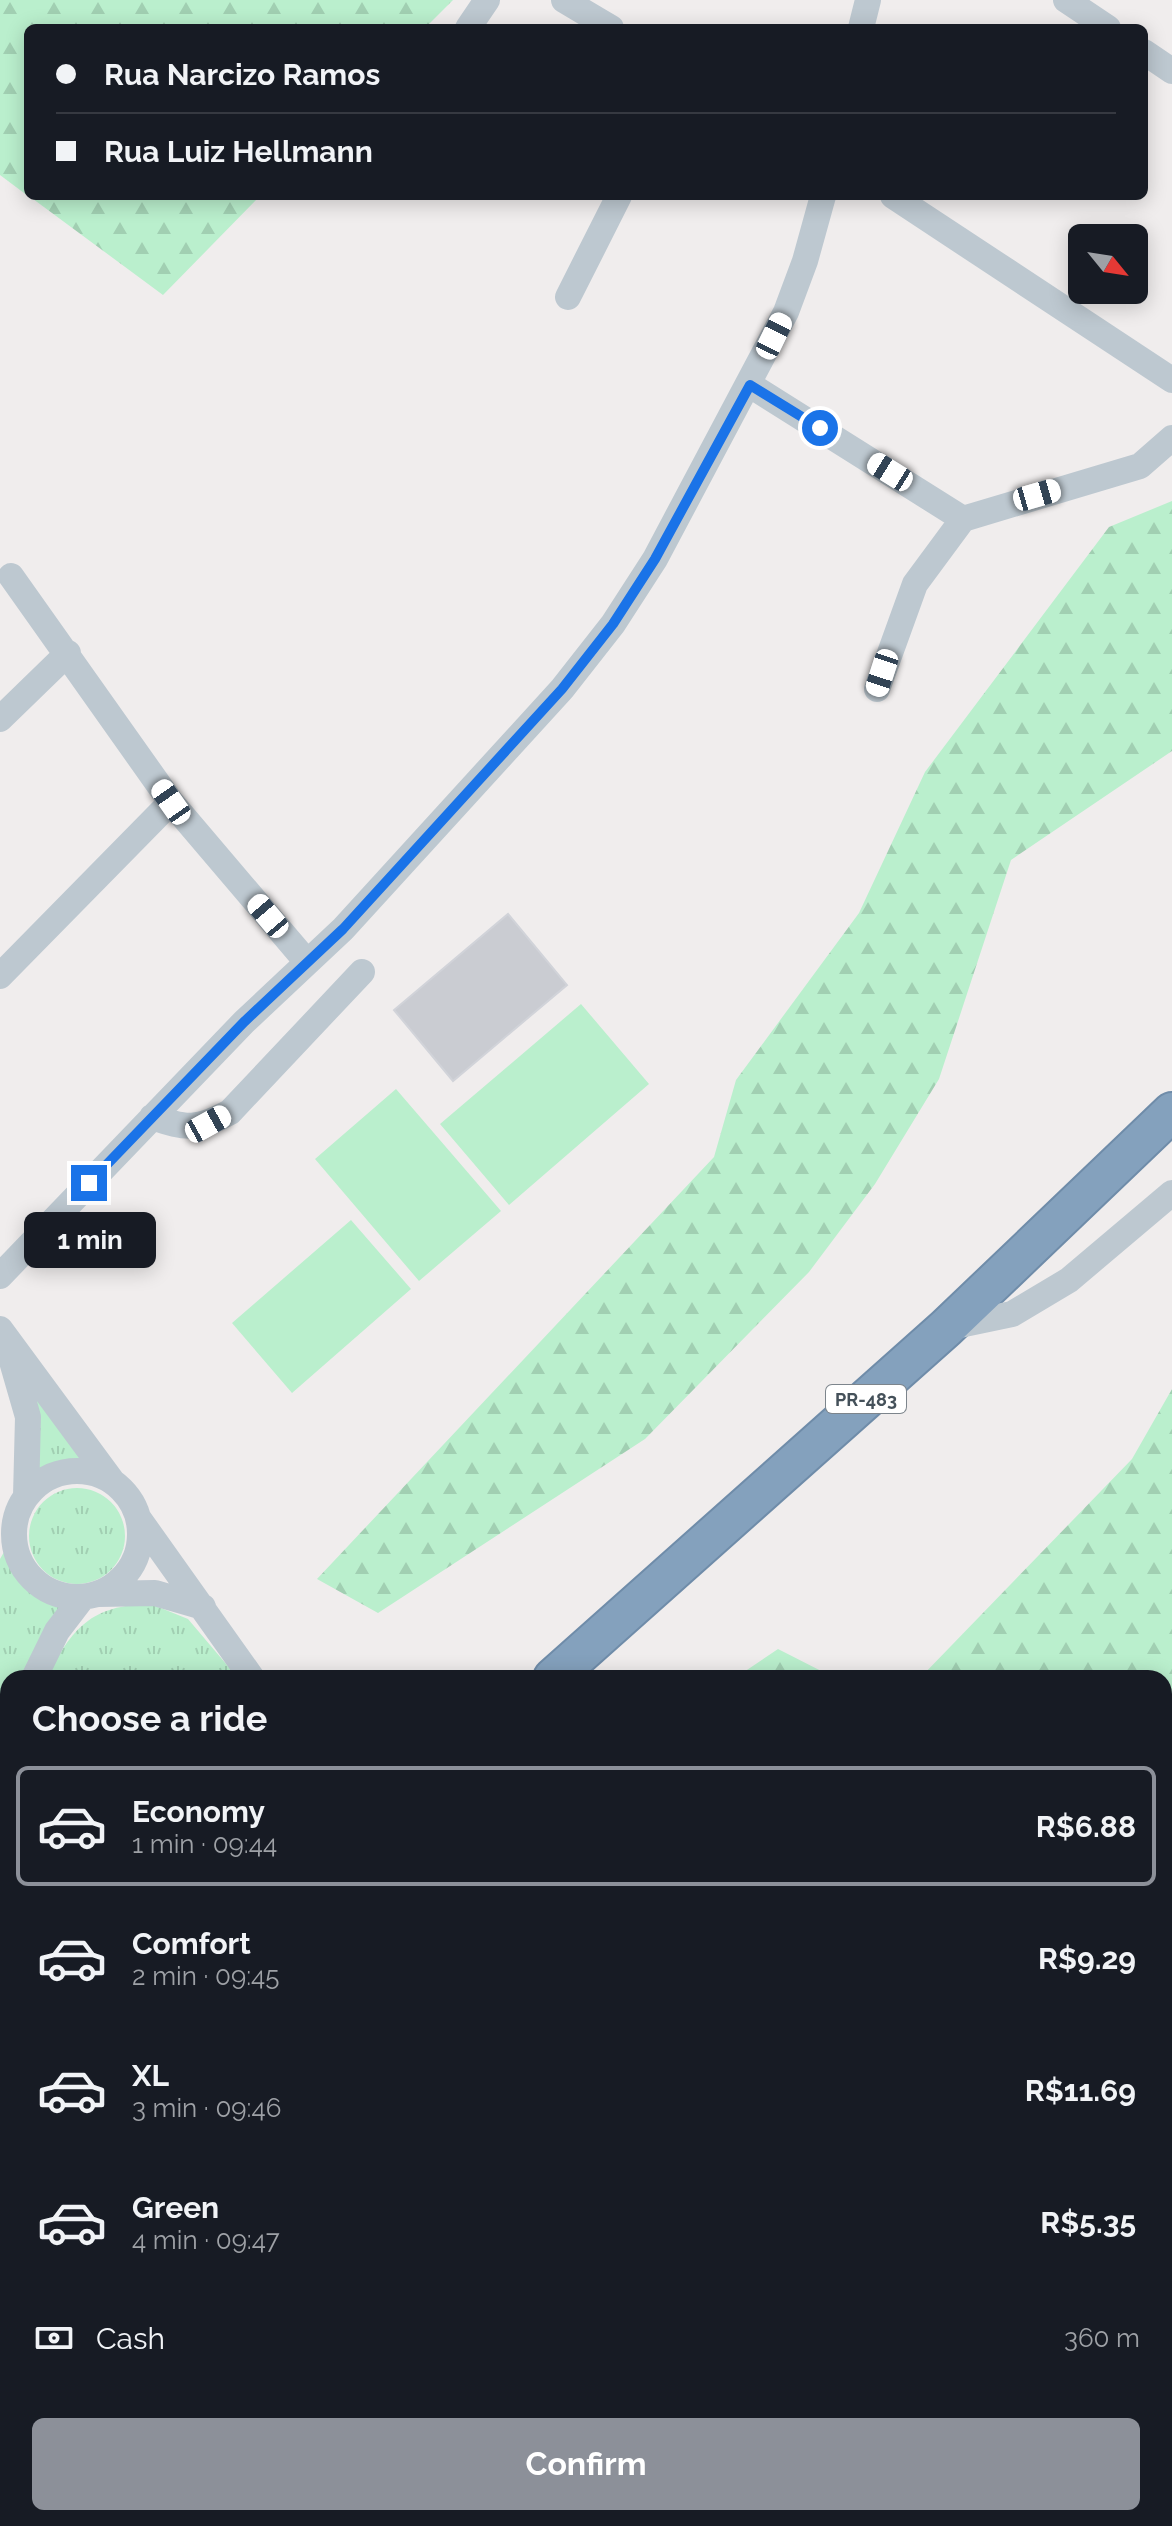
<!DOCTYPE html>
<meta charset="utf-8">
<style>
:root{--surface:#171b24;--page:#242831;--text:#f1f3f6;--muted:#9ea1a6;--line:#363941;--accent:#8c9099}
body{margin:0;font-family:Raleway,sans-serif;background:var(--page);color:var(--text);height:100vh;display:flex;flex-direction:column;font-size:30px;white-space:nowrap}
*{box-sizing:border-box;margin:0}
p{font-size:26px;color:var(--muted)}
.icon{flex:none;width:44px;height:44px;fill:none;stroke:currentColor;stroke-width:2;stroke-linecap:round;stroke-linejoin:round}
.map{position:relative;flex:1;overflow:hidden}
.sheet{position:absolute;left:0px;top:1670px;width:1172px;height:856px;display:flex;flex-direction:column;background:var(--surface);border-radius:24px 24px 0 0;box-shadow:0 4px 20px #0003}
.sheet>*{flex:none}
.top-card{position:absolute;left:24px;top:24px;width:1124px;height:176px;border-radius:12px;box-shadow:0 4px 20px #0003;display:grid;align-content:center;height:176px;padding:0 32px;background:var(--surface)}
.needle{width:52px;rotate:120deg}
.tools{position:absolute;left:1068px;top:224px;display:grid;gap:16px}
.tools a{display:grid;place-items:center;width:80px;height:80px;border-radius:12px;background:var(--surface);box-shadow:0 4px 20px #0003;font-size:40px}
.end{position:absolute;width:36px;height:36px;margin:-18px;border:10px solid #1a73e8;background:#fff;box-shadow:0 0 0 4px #fff}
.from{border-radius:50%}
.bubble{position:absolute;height:56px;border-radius:12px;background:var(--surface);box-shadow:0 4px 20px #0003;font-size:26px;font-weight:700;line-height:56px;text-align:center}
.car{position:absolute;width:24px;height:48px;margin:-24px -12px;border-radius:10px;box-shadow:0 0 6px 2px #0007;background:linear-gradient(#fff 24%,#345 0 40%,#fff 0 76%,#345 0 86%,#fff 0)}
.top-card b{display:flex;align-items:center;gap:28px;height:76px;font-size:30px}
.top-card b+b{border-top:2px solid var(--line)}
.top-card i{width:20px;height:20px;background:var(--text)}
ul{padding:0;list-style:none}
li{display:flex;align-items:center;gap:24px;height:120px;margin:0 16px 12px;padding:0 16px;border:4px solid transparent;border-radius:12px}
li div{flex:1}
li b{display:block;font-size:30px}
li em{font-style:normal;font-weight:700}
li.on{border-color:var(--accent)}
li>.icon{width:72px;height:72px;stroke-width:1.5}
h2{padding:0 32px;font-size:36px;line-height:96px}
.pay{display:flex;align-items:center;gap:20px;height:88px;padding:0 32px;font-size:30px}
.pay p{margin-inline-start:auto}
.cta{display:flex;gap:16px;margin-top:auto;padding:16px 32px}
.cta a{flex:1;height:92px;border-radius:12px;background:var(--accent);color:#fff;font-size:32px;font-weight:700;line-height:92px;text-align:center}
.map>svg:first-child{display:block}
.grass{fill:url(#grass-tufts)}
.forest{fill:url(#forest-firs)}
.park{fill:#baefcd}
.building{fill:#caccd2;stroke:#d1d3d9;stroke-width:2}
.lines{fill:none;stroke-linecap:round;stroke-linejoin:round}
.highway-casing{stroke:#6f8ca9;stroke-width:42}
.minor{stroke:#bdc8d0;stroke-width:26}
.highway{stroke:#84a1bd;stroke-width:38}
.route{stroke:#1a73e8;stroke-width:10}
.labels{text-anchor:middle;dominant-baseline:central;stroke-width:8;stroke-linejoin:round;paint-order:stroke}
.shield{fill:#fff;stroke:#7d858c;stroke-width:2}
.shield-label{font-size:18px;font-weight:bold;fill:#45515a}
</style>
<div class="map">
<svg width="1172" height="2526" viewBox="0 0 1172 2526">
<defs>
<pattern id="grass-tufts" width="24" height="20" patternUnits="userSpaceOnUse" patternTransform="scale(2)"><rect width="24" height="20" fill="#baefcd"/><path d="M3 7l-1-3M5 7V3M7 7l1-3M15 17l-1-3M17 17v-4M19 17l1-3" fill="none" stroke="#a1cfb2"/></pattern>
<pattern id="forest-firs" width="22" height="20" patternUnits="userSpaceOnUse" patternTransform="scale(2)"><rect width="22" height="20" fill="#baefcd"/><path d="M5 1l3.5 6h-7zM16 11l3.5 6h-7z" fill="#a1cfb2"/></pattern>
</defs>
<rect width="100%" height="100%" fill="#f0eded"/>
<path class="grass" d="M29,1379l59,84 -26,1 -23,12z
M29 1536a48 48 0 1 1 96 0a48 48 0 1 1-96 0Z
M8,1545c4,35 27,57 62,60l-45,73h-17v74l-8,-14v-179z
M151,1604l37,15 50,59h-192c27,-50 44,-73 105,-74z"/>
<path class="forest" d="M0,0h453l-28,28h-397v168l-28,-21z
M29,196h231l-97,99z
M1172,501v250l-161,109 -72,219 -64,105 -66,88 -164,167 -267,174 -61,-34 397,-422 22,-77 123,-167 66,-141 184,-245z
M1172,1389v330l-8,3v-44h-244l212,-219z
M778,1649l57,29h-100z
M1172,1990v436l-8,4v-434z
M283,2518h145l-2,8h-145z
M914,2518h143l-5,8h-132z"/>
<path class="park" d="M581,1004l68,80 -140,121 -69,-81z
M396,1089l105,122 -82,70 -104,-122z
M351,1220l60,69 -119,104 -60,-70z"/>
<path class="building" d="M508,914l59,71 -114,96 -59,-71z"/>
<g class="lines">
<g class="highway-casing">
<path id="highway" d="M553,1678l393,-350 226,-216
M0,2072l8,-6"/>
</g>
<path class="minor" d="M564,0l47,28
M1066,0l42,28
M468,28l19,-28
M861,28l7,-28
M1144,52l28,19
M893,196l279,184
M568,297l51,-101
M750,385l213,134
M11,576l160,226 136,160
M877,689l38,-105 48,-65 177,-53 32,-28
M0,719l68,-66
M0,976l171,-174
M152,1117c35,12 45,13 78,-5l132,-140
M0,1276l244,-254 99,-93 219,-240 51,-65 42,-65 131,-247 19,-51 18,-65
M950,1327l62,-13 57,-34 103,-87
M0,1329l112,152
M11,1358l17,59 -2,79
M14 1534a63 63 0 1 1 126 0a63 63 0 1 1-126 0Z
M139,1519l113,159
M98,1594l57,-1 48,14
M34,1678l23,-47 26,-34
M0,1743l8,13
M1164,1869l8,-8
M0,2156l8,-6
M221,2526l2,-8
M749,2526l6,-8"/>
<use href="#highway" class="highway"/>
</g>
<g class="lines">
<path class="route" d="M89,1183l155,-161 99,-93 219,-240 51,-65 42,-65 95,-174 70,43"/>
</g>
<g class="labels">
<rect class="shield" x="826" y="1385" width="80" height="28" rx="6"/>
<g class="shield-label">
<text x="866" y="1399">PR-483</text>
</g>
</g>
</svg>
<div class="tools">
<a><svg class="needle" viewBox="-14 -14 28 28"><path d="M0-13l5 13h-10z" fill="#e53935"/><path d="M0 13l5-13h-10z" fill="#9ea1a6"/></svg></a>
</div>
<i class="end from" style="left:820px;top:428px"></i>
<i class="end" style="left:89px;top:1183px"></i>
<div class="bubble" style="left:24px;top:1212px;width:132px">1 min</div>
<i class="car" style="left:774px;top:336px;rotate:26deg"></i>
<i class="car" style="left:890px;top:472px;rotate:302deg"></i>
<i class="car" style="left:1037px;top:495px;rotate:74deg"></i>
<i class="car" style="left:882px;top:673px;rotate:198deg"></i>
<i class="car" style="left:171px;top:802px;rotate:325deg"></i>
<i class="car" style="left:268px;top:916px;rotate:320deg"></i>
<i class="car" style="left:208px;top:1124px;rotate:61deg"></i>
<div class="top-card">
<b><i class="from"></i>Rua Narcizo Ramos</b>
<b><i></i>Rua Luiz Hellmann</b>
</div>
<section class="sheet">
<h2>Choose a ride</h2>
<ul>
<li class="on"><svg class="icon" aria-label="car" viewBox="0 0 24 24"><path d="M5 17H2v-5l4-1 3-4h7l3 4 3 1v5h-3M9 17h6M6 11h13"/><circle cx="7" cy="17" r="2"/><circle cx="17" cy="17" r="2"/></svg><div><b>Economy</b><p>1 min · 09:44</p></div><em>R$6.88</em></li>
<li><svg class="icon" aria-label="car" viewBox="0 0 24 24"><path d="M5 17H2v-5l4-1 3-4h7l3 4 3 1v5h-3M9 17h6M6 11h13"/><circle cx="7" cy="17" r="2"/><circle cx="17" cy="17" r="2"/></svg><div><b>Comfort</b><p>2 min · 09:45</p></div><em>R$9.29</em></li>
<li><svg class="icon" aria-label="car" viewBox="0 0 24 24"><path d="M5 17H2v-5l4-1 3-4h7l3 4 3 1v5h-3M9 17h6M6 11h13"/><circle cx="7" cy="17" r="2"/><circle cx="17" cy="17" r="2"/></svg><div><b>XL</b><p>3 min · 09:46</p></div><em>R$11.69</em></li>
<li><svg class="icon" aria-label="car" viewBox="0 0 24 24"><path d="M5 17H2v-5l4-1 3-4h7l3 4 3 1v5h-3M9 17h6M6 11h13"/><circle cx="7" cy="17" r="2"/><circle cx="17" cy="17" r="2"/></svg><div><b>Green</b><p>4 min · 09:47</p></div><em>R$5.35</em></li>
</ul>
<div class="pay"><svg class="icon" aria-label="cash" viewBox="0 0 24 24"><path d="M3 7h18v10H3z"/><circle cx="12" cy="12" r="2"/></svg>Cash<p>360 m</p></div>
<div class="cta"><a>Confirm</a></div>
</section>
</div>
